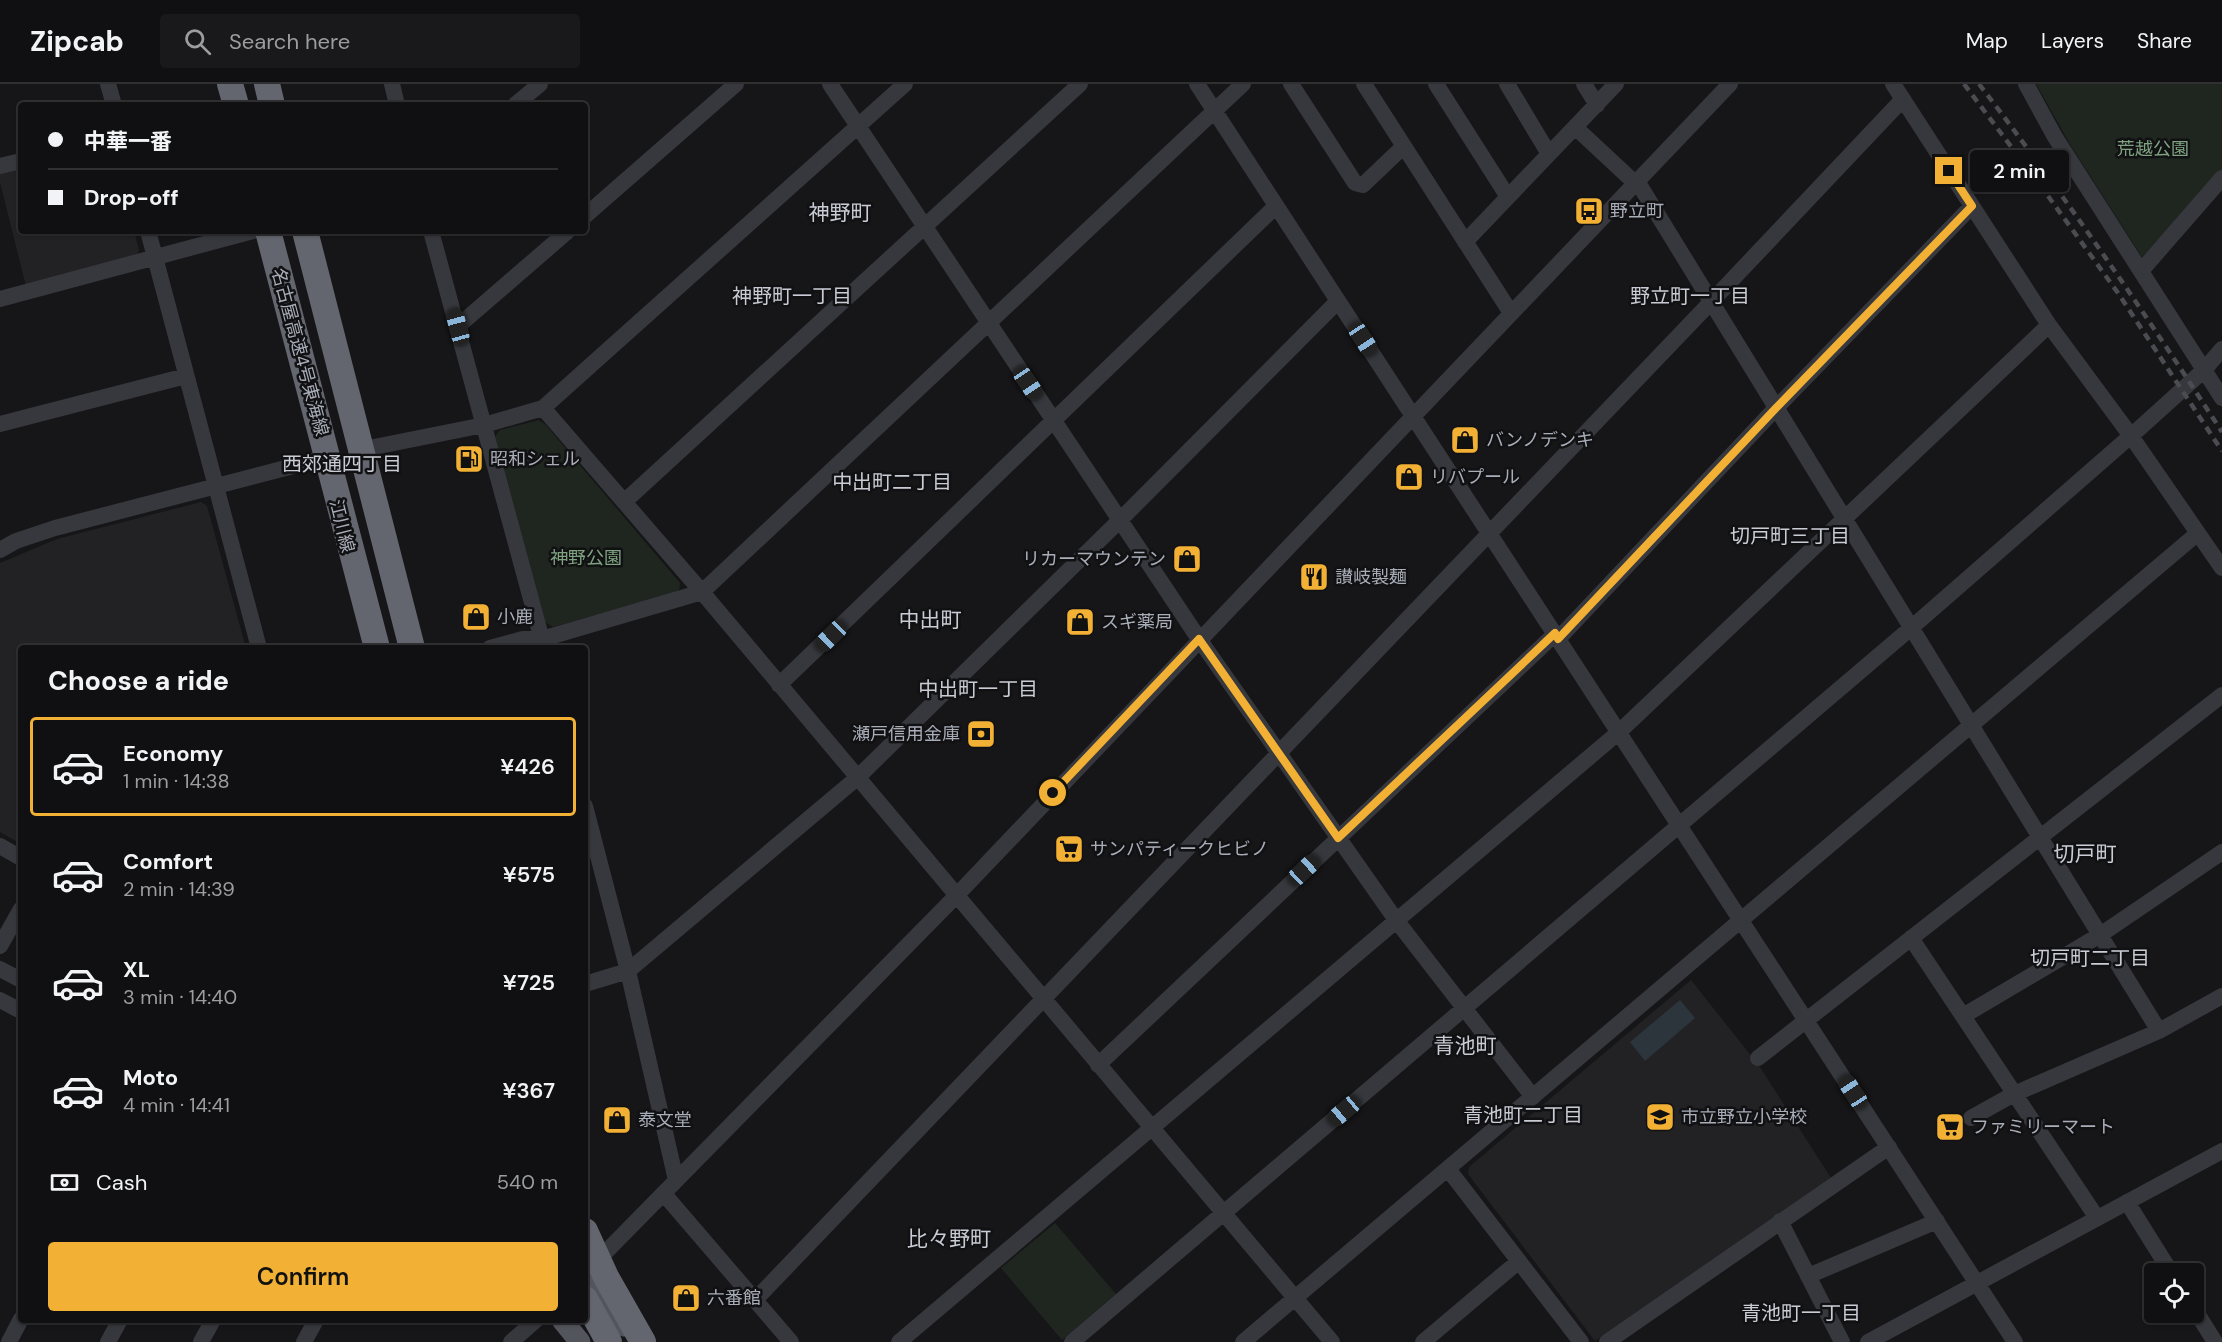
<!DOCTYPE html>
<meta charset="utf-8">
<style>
:root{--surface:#101012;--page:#19191b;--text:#f1f3f6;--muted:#9c9d9f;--line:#303032;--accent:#f2b134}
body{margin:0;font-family:"DM Sans","Noto Sans JP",sans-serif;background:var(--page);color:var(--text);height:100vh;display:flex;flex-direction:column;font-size:22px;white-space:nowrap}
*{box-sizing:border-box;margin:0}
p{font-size:20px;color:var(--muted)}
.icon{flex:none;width:33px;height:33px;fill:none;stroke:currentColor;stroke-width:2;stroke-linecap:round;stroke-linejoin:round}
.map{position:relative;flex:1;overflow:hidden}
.drawer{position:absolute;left:18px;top:561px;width:570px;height:678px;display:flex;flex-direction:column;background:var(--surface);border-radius:6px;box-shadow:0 2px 4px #0004,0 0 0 2px var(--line)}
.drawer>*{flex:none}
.hud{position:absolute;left:18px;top:18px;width:570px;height:132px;border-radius:6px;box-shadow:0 2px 4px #0004,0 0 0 2px var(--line);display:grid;align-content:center;height:132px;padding:0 30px;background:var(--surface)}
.fabs{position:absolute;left:2144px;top:1179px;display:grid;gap:12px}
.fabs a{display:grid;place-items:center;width:60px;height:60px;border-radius:6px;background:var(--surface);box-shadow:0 2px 4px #0004,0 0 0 2px var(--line);font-size:30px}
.end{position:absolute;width:27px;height:27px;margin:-14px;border:8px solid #f2b134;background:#111;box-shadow:0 0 0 3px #111}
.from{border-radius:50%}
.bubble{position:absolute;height:42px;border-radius:6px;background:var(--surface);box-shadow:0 2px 4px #0004,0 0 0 2px var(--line);font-size:20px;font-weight:600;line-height:42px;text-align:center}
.car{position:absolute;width:18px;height:36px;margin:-18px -9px;border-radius:8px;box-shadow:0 0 4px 2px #0007;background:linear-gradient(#222 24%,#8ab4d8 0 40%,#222 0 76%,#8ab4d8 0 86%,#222 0)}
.hud b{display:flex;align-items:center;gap:21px;height:57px;font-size:22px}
.hud b+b{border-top:2px solid var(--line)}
.hud i{width:15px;height:15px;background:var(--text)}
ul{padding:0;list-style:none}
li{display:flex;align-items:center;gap:18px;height:99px;margin:0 12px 9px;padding:0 18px;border:3px solid transparent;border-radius:6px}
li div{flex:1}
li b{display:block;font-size:22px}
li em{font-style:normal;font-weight:600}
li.active{border-color:var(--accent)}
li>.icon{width:54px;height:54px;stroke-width:1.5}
h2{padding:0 30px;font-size:27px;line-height:72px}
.pay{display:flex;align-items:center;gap:15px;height:66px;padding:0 30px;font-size:22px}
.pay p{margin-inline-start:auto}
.button{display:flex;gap:12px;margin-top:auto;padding:12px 30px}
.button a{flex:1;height:69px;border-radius:6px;background:var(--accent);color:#111;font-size:24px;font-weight:600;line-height:69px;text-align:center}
header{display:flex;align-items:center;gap:36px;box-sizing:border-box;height:84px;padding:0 30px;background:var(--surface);border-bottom:2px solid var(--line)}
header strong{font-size:28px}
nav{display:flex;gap:33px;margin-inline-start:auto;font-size:21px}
.search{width:420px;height:54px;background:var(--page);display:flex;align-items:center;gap:15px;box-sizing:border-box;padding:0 21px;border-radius:6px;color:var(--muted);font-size:22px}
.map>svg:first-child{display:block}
.built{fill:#222225}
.green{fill:#1e261f}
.water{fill:#2c353c}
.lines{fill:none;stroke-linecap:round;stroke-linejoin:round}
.minor{stroke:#37383d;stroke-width:16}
.major{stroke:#53555c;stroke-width:21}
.highway{stroke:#63666e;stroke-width:26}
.rail{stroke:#4a4c52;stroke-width:4.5;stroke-dasharray:8 6;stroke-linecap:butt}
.route{stroke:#f2b134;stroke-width:8}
.labels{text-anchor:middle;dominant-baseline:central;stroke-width:5;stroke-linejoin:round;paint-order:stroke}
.park-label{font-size:18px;fill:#7fa381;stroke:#111113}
.poi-label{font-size:18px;fill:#a8adb8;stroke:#111113;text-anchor:start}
.street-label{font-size:18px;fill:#a8adb8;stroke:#111113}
.neighbourhood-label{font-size:20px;fill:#c9ccd4;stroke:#111113}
.quarter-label{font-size:21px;fill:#c9ccd4;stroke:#111113}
</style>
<header>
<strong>Zipcab</strong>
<div class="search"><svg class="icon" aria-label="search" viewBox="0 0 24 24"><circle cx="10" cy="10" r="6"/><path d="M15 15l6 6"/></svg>Search here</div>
<nav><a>Map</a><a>Layers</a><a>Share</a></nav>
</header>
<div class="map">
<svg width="2222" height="1258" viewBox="0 0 2222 1258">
<rect width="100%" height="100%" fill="#161618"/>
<path class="built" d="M21,83v64h113l5,19 -3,6 -110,30 -26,-104v-9z
M201,418l6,4 39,142h-225v196l-21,-12v-269l57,-24z
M1691,896l69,87 71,111 -236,163 -127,-167 1,-7z"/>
<path class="green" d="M2036,0h186v86l-80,87 -71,-111z
M539,336l6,4 135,159 -1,8 -126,36 -8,-5 -51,-184 6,-8z
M1055,1139l61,71 -54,46 -61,-72z"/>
<path class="water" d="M1680,916l15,18 -50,43 -15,-19z"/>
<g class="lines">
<path class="minor" d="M108,0l6,21
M392,0l5,21
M830,0l369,555 197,281 137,177
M1197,0l818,1258
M1291,0l64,99 8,2 41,-39
M1364,0l147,229
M1436,0l72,113
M1507,0l42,70
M1584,0l13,21
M1893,0l156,241 82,111 91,132
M2026,0l29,53 167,261
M515,21l25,-21
M1575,43l60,56
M0,82l21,-5
M1637,97l522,850
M585,132l151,-132
M148,147l111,417
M431,147l113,416
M1465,158l151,-158
M2141,187l81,-93
M0,215l253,-68
M457,243l111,-96
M543,324l159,184 630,750
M0,340l186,-48
M369,364l115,-23 59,-17 362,-324
M624,418l456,-418
M0,466l16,-9 39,-13 269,-70
M1558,555l218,-231 196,-202
M490,564l33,-9h19l160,-47 541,-508
M779,601l497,-479
M585,722l43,165 48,209
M0,762l21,12
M1911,854l186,280
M0,862l21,-37
M0,885l21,11
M585,900l43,-13 229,-193 263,-258 218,-219
M0,916l21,11
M1963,932l137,-81 122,-83
M1758,974l464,-363
M1098,981l457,-431
M1971,1034l43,-24 145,-63 63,-35
M1448,1085l133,173
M664,1110l127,148
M2127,1118l45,72
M1780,1137l62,121
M592,1182l364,-370 774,-812
M1808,1192l129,-55
M755,1216l956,-998 192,-203
M2193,1223l22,35
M9,1258l12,-23
M108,1258l12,-22
M201,1258l12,-22
M304,1258l12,-22
M511,1258l25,-22
M899,1258l720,-610 430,-407
M1072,1258l839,-714 230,-201 63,-57 18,-21
M1243,1258l955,-809
M1423,1258l96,-81
M1607,1258l282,-195
M1868,1258l354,-191"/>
<path class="major" d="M585,1193l39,49
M562,1236l18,22"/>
<path class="highway" d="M230,0l6,21
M267,0l5,21
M268,147l109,417
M305,147l107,417
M585,1147l21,46 37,65
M585,1215l24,43"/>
<path class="rail" d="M1964,0l79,105 75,104 104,158
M1979,0c86,112 166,229 243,348"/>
</g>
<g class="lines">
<path class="route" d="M1053,709l146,-154 139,199 217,-205 3,6 218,-231 196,-202 -23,-35"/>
</g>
<defs>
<g id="bus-square" transform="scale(1.5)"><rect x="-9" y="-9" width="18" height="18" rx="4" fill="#f2b134" stroke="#111113"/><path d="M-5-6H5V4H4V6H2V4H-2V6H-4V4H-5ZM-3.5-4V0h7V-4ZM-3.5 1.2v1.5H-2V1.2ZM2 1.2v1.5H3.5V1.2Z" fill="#111"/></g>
<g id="shop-square" transform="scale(1.5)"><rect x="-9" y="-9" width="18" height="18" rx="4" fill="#f2b134" stroke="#111113"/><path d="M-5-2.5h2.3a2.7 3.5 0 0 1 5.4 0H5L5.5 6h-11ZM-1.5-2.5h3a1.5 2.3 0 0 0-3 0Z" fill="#111"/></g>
<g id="fuel-square" transform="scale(1.5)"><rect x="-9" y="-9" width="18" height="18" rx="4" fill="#f2b134" stroke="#111113"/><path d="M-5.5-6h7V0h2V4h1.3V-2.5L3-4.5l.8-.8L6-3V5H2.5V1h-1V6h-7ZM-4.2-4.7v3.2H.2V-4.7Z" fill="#111"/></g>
<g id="restaurant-square" transform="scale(1.5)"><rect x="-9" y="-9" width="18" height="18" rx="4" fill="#f2b134" stroke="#111113"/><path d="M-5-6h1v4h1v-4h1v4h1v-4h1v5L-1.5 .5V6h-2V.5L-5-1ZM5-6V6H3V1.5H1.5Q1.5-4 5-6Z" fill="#111"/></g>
<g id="bank-square" transform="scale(1.5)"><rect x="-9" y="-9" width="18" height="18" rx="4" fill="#f2b134" stroke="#111113"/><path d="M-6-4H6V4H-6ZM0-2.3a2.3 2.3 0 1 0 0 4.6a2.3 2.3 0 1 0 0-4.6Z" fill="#111"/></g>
<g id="supermarket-square" transform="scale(1.5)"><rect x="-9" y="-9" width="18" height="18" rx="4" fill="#f2b134" stroke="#111113"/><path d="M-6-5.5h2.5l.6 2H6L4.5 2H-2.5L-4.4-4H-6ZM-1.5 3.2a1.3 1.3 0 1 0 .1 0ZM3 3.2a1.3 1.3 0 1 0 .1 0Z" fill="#111"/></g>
<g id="school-square" transform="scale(1.5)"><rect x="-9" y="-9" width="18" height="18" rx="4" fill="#f2b134" stroke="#111113"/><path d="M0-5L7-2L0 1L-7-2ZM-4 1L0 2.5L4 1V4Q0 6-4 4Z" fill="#111"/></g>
</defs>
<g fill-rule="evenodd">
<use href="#bus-square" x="1589" y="127"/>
<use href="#shop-square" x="1465" y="356"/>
<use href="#fuel-square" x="469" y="375"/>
<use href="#shop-square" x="1409" y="393"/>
<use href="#shop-square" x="1187" y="475"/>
<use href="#restaurant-square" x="1314" y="493"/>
<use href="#shop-square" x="476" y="533"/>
<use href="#shop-square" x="1080" y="538"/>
<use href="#bank-square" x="981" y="650"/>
<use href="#supermarket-square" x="1069" y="765"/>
<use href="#school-square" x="1660" y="1033"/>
<use href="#shop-square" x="617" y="1036"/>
<use href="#supermarket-square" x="1950" y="1043"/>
<use href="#shop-square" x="686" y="1214"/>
</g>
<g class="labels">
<g class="park-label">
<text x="2153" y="65">荒越公園</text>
<text x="586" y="474">神野公園</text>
</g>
<g class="poi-label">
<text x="1610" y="127">野立町</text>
<text x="1486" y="356">バンノデンキ</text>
<text x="490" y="375">昭和シェル</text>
<text x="1430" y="393">リバプール</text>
<text x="1166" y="475" text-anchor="end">リカーマウンテン</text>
<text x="1335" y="493">讃岐製麺</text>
<text x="497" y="533">小鹿</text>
<text x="1101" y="538">スギ薬局</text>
<text x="960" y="650" text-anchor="end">瀬戸信用金庫</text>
<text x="1090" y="765">サンパティークヒビノ</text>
<text x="1681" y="1033">市立野立小学校</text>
<text x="638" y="1036">泰文堂</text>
<text x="1971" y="1043">ファミリーマート</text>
<text x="707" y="1214">六番館</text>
</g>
<g class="street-label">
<text transform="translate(300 268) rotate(75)">名古屋高速4号東海線</text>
<text transform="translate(342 442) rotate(76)">江川線</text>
</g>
<g class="neighbourhood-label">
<text x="792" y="212">神野町一丁目</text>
<text x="1690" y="212">野立町一丁目</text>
<text x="342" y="380">西郊通四丁目</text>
<text x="892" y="398">中出町二丁目</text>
<text x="1790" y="452">切戸町三丁目</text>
<text x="978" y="605">中出町一丁目</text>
<text x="2090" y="874">切戸町二丁目</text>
<text x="1523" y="1031">青池町二丁目</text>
<text x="1801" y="1229">青池町一丁目</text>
</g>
<g class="quarter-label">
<text x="840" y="129">神野町</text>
<text x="930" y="536">中出町</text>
<text x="2085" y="770">切戸町</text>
<text x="1465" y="962">青池町</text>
<text x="949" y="1155">比々野町</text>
</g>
</g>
</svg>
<div class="fabs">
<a><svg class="icon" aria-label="locate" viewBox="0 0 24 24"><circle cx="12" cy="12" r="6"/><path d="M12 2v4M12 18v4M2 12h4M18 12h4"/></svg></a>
</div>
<i class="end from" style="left:1053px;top:709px"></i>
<i class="end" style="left:1949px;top:87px"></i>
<div class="bubble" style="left:1970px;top:66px;width:99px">2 min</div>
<i class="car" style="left:458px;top:243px;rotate:345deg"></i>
<i class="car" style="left:1363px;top:255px;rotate:147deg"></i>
<i class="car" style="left:1028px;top:299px;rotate:146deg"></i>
<i class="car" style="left:831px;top:552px;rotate:226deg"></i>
<i class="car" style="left:1304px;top:786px;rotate:47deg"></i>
<i class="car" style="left:1853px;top:1008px;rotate:327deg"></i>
<i class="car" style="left:1344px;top:1027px;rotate:230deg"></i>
<div class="hud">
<b><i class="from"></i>中華一番</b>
<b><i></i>Drop-off</b>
</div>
<section class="drawer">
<h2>Choose a ride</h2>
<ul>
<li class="active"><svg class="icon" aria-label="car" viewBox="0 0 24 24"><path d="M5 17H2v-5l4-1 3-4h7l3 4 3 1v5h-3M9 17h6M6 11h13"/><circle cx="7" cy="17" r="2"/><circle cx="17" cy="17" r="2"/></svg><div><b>Economy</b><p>1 min · 14:38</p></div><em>¥426</em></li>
<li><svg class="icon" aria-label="car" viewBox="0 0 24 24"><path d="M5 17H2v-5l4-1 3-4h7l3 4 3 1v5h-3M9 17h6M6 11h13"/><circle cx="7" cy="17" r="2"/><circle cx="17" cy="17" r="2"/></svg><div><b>Comfort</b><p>2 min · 14:39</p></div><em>¥575</em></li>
<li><svg class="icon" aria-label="car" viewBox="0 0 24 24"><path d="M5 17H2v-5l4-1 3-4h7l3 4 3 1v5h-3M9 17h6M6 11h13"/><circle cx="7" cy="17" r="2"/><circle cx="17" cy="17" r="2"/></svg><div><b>XL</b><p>3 min · 14:40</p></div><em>¥725</em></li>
<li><svg class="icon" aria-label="car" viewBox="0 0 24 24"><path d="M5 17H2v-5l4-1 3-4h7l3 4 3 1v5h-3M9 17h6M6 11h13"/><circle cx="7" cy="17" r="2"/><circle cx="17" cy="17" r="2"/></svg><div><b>Moto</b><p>4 min · 14:41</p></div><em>¥367</em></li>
</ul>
<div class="pay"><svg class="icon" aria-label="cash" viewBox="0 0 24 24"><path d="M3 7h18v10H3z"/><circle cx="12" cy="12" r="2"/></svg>Cash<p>540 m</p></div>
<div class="button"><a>Confirm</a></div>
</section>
</div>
